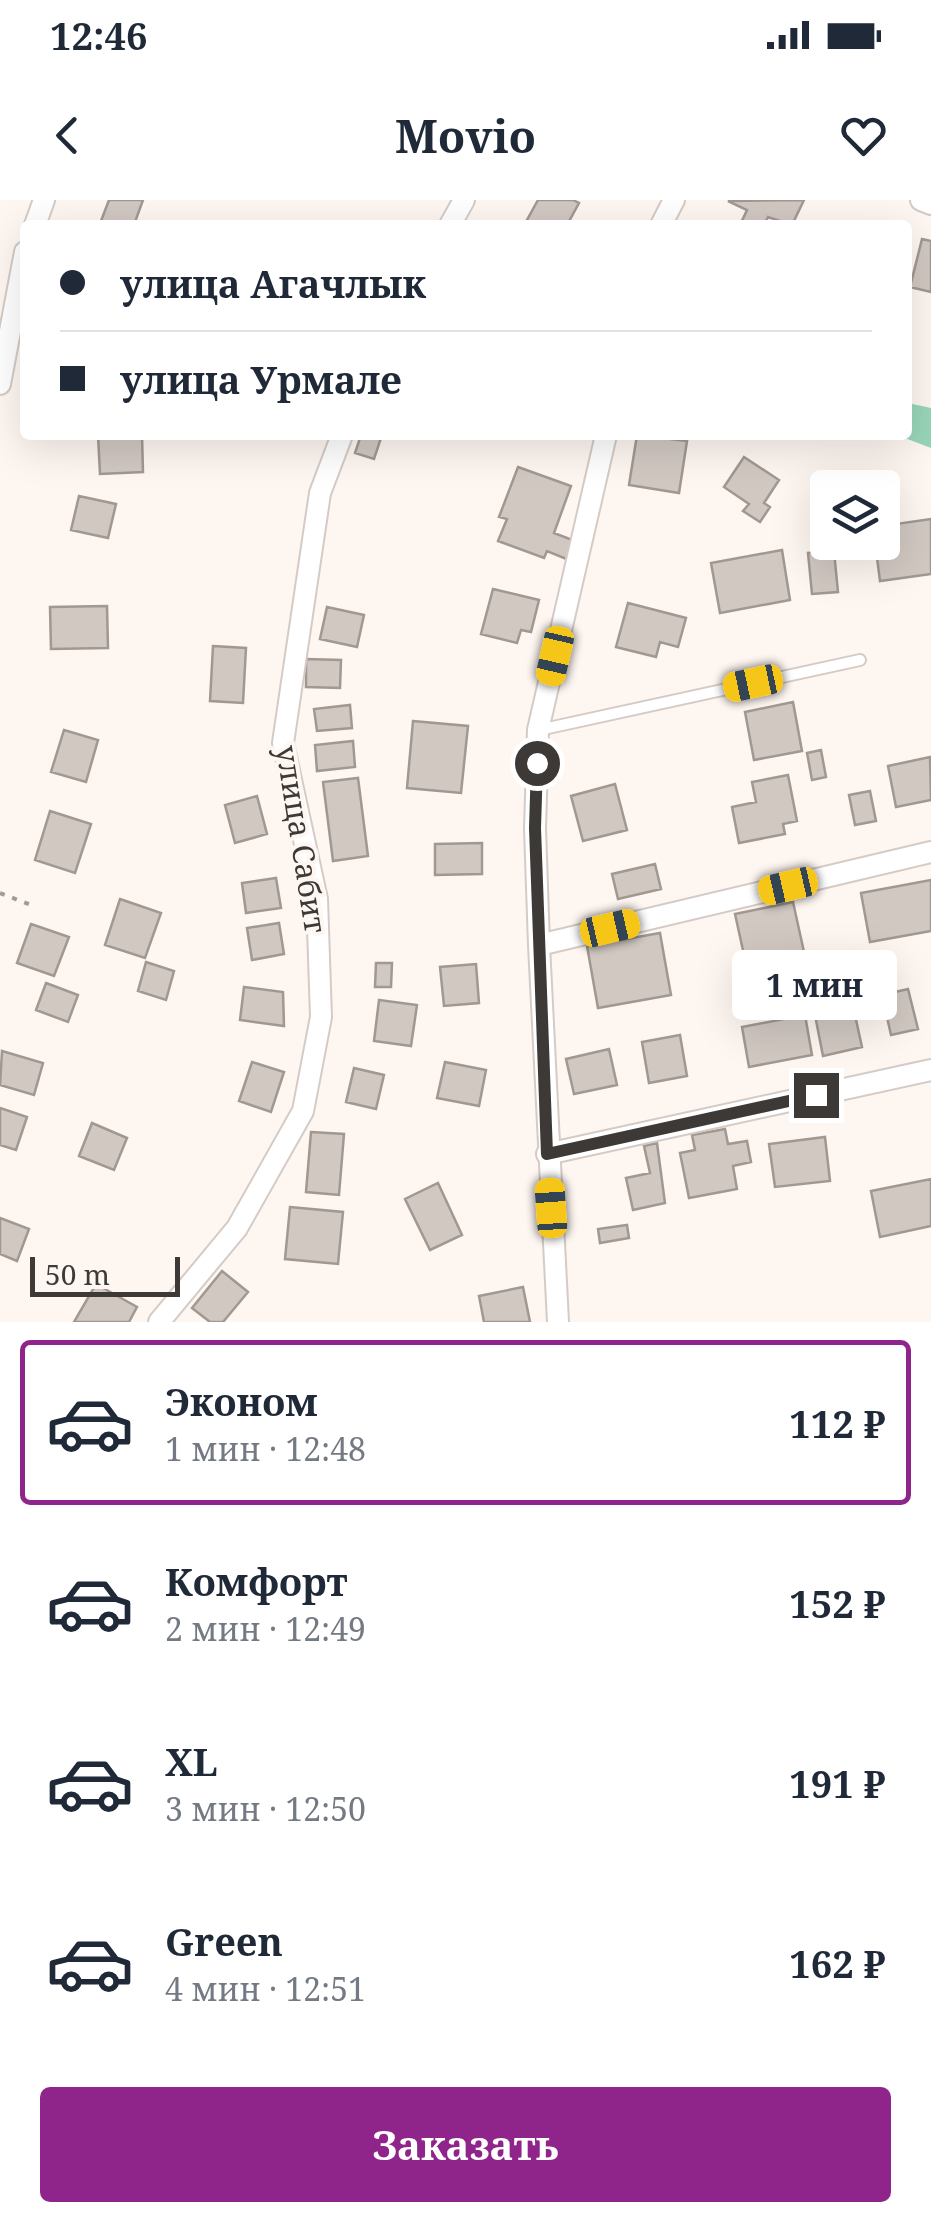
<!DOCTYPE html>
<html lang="ru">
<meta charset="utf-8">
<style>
:root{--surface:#fff;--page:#f2f2f3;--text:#1f2937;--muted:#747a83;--line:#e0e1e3;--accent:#8f258a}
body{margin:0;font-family:"Noto Serif",serif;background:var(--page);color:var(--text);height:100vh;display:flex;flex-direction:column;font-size:38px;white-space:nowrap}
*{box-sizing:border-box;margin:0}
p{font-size:32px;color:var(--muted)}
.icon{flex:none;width:55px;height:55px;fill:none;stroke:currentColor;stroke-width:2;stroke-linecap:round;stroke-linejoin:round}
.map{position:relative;height:1122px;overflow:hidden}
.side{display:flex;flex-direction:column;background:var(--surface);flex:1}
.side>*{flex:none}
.hud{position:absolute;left:20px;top:20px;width:892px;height:220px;border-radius:10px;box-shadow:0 10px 40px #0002;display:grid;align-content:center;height:220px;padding:0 40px;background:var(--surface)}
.buttons{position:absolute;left:810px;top:270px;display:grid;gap:20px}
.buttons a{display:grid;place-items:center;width:90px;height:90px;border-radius:10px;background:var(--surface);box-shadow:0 10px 40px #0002;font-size:50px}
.scale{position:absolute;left:30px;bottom:25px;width:150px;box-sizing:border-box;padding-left:10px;border:5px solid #3c3936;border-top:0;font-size:28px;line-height:35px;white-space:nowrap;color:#3c3936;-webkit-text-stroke:8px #fef6f1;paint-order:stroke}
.end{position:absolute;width:45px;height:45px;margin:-22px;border:12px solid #3c3936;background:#fff;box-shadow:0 0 0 5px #fff}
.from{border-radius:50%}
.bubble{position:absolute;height:70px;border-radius:10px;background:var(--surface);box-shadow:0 10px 40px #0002;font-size:32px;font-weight:700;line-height:70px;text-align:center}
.car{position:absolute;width:30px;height:60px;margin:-30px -15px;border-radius:12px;box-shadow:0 0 8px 2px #0007;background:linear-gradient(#f5c518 24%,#345 0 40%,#f5c518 0 76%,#345 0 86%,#f5c518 0)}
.hud b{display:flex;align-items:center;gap:35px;height:95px;font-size:38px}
.hud b+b{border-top:2px solid var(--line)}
.hud i{width:25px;height:25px;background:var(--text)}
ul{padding:18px 0 0;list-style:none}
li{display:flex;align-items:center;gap:30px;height:165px;margin:0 20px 15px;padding:0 20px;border:5px solid transparent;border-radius:10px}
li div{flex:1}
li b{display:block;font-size:38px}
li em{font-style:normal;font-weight:700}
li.current{border-color:var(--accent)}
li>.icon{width:90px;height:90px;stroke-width:1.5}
.action{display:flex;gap:20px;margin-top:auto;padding:20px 40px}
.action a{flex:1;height:115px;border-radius:10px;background:var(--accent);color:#fff;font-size:40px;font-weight:700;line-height:115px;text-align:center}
.status{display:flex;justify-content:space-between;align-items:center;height:70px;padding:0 50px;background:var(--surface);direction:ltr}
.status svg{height:28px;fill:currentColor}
header{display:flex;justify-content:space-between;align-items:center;height:130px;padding:0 40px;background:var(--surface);font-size:45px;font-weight:700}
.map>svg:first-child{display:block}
.green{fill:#98d6b8}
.building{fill:#d1c8c2;stroke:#a19892;stroke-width:2.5}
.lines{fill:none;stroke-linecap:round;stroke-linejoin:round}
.service-casing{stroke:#d5cbc6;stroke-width:14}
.minor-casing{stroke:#d5cbc6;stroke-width:24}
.path{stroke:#a19b97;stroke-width:4;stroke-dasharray:5 8;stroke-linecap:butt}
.service{stroke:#fff;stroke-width:10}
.minor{stroke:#fff;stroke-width:20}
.route{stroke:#3c3936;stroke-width:12}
.labels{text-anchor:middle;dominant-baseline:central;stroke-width:8;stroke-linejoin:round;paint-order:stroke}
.street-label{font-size:30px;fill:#3c3936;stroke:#fef6f1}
</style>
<div class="status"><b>12:46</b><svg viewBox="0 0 49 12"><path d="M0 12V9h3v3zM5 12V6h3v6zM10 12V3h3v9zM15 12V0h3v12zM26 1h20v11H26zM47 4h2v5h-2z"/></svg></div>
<header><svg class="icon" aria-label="back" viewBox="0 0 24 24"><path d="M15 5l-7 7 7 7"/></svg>Movio<svg class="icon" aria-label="heart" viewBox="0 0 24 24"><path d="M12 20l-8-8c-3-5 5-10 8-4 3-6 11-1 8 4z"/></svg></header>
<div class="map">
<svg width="931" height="1122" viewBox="0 0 931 1122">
<rect width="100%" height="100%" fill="#fef6f1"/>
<path class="green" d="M908,203l23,5v40l-34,-13h11z"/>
<path class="building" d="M109,0h34l-9,25 -33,-4z
M538,0h35l6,3 -12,22h-30l-10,-5z
M804,0l-12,25 -24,-8 -4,8h-24l7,-15 -19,-9z
M922,39l9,2v51l-21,-5z
M98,235h44l1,37 -43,2z
M361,235h21l-8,24 -19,-6z
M637,235l50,6 -8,52 -50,-8z
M744,257l35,23 -15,23 6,4 -10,15 -17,-11 6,-7 -25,-17z
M518,267l53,19 -17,47 21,8 -6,19 -22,-9 -3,7 -46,-17 9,-22 -8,-2z
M79,296l37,8 -8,34 -37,-8z
M931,319v55l-51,7 -5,-39h7v-16z
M782,350l8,50 -70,13 -9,-50z
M834,351l4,41 -26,2 -4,-41z
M493,389l46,11 -8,32 -10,-2 -4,13 -36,-9z
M628,403l58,15 -8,29 -18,-5 -4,15 -40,-10z
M107,406l1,42 -57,1 -1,-42z
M327,407l37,8 -7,32 -37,-8z
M213,446l33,2 -3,55 -33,-2z
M306,459l35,1 -1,28 -34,-1z
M793,502l9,49 -48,9 -9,-48z
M350,505l2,23 -35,3 -3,-22z
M413,521l55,5 -7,67 -54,-5z
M64,530l34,10 -12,42 -35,-10z
M353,541l2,26 -38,4 -2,-26z
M821,550l5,27 -14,3 -5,-27z
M930,557l1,43 -35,7 -8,-41z
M788,575l9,46 -14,3 2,10 -46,9 -7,-36 24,-5 -4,-20z
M358,578l10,78 -35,5 -10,-79z
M615,584l12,46 -44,11 -12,-45z
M870,591l6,30 -21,4 -6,-30z
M257,596l10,38 -32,9 -10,-38z
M50,611l41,13 -16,49 -40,-13z
M482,643v31l-47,1v-31z
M655,664l6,25 -43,10 -6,-25z
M276,678l5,30 -35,5 -4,-30z
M931,680v51l-61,11 -9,-49z
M120,699l41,14 -16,45 -40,-13z
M793,702l13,59 -58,12 -13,-59z
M279,723l5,31 -32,6 -5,-32z
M31,724l38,13 -15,39 -37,-13z
M660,733l11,62 -73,13 -11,-62z
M146,762l28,9 -8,29 -28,-9z
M376,763h16l-1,24h-16z
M476,764l3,39 -35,3 -4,-39z
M46,783l32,12 -10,27 -32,-12z
M244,787l39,5 1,34 -44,-6z
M908,789l10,40 -27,6 -9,-40z
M851,797l11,50 -39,9 -10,-51z
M379,800l38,5 -6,41 -37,-5z
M805,815l7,40 -63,12 -7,-40z
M680,835l7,41 -38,7 -7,-41z
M609,849l8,36 -43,9 -8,-35z
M2,851l41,12 -9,32 -34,-10z
M252,862l32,10 -13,40 -32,-11z
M445,862l41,8 -7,36 -42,-8z
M354,868l30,7 -8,34 -30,-7z
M0,908l27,9 -11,33 -16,-5z
M92,923l35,15 -13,32 -35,-14z
M725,929l3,15 19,-3 4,21 -18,4 4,23 -48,9 -9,-45 15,-3 -3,-15z
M311,932l33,2 -5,61 -33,-3z
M825,937l5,44 -55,6 -6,-43z
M657,943l8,60 -32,7 -7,-32 24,-5 -6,-27z
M931,979v47l-51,11 -9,-46z
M438,983l24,52 -32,15 -25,-51z
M290,1007l53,5 -5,52 -53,-5z
M0,1018l29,11 -12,32 -17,-7z
M627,1025l2,13 -29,5 -2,-14z
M222,1071l26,21 -25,30h-13l-18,-14z
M96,1084l41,23 -8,15h-55z
M523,1087l7,35h-46l-5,-26z"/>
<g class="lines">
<g class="service-casing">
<path id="service" d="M539,530l321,-70"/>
</g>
<g class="minor-casing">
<path id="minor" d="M921,0l10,4
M35,25l9,-25
M450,25l14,-25
M661,25l13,-25
M0,184l25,-132
M539,745l392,-93
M547,954l384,-84
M159,1122l78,-94 66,-117 18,-94 -4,-118 -34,-156 37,-250 22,-58
M558,1122l-19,-377 -4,-116 3,-99 68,-295"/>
</g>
<path class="path" d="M0,693l36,14"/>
<use href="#service" class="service"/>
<use href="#minor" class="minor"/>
</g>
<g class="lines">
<path class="route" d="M537,563l-2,65 12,326 269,-59"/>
</g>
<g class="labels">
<g class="street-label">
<text transform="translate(302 639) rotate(81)">улица Сабит</text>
</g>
</g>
</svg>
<div class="buttons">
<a><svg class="icon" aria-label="layers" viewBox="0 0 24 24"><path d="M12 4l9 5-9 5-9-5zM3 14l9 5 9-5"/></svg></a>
</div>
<div class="scale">50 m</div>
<i class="end from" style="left:537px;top:563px"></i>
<i class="end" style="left:816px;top:895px"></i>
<div class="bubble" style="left:732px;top:750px;width:165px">1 мин</div>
<i class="car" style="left:555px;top:456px;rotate:193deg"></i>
<i class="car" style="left:753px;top:483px;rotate:258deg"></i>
<i class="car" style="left:788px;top:686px;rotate:257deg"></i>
<i class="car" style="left:610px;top:728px;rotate:77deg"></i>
<i class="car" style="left:551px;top:1008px;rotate:356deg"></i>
<div class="hud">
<b><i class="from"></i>улица Агачлык</b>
<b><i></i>улица Урмале</b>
</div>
</div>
<section class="side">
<ul>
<li class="current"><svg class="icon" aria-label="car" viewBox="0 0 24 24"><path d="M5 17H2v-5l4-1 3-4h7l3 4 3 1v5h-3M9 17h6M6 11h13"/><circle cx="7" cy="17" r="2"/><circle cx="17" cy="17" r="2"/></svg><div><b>Эконом</b><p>1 мин · 12:48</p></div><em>112 ₽</em></li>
<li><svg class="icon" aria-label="car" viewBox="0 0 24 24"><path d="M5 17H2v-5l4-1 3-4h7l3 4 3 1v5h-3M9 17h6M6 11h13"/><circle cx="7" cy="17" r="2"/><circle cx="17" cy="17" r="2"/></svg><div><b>Комфорт</b><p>2 мин · 12:49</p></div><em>152 ₽</em></li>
<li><svg class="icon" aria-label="car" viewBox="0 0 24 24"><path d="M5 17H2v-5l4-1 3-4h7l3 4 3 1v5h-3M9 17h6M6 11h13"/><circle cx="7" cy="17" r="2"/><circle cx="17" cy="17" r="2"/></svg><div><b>XL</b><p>3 мин · 12:50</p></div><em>191 ₽</em></li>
<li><svg class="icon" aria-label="car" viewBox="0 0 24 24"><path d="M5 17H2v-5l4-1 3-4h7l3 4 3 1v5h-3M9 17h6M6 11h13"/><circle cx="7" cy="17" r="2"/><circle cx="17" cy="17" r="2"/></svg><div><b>Green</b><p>4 мин · 12:51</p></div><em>162 ₽</em></li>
</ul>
<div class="action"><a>Заказать</a></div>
</section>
